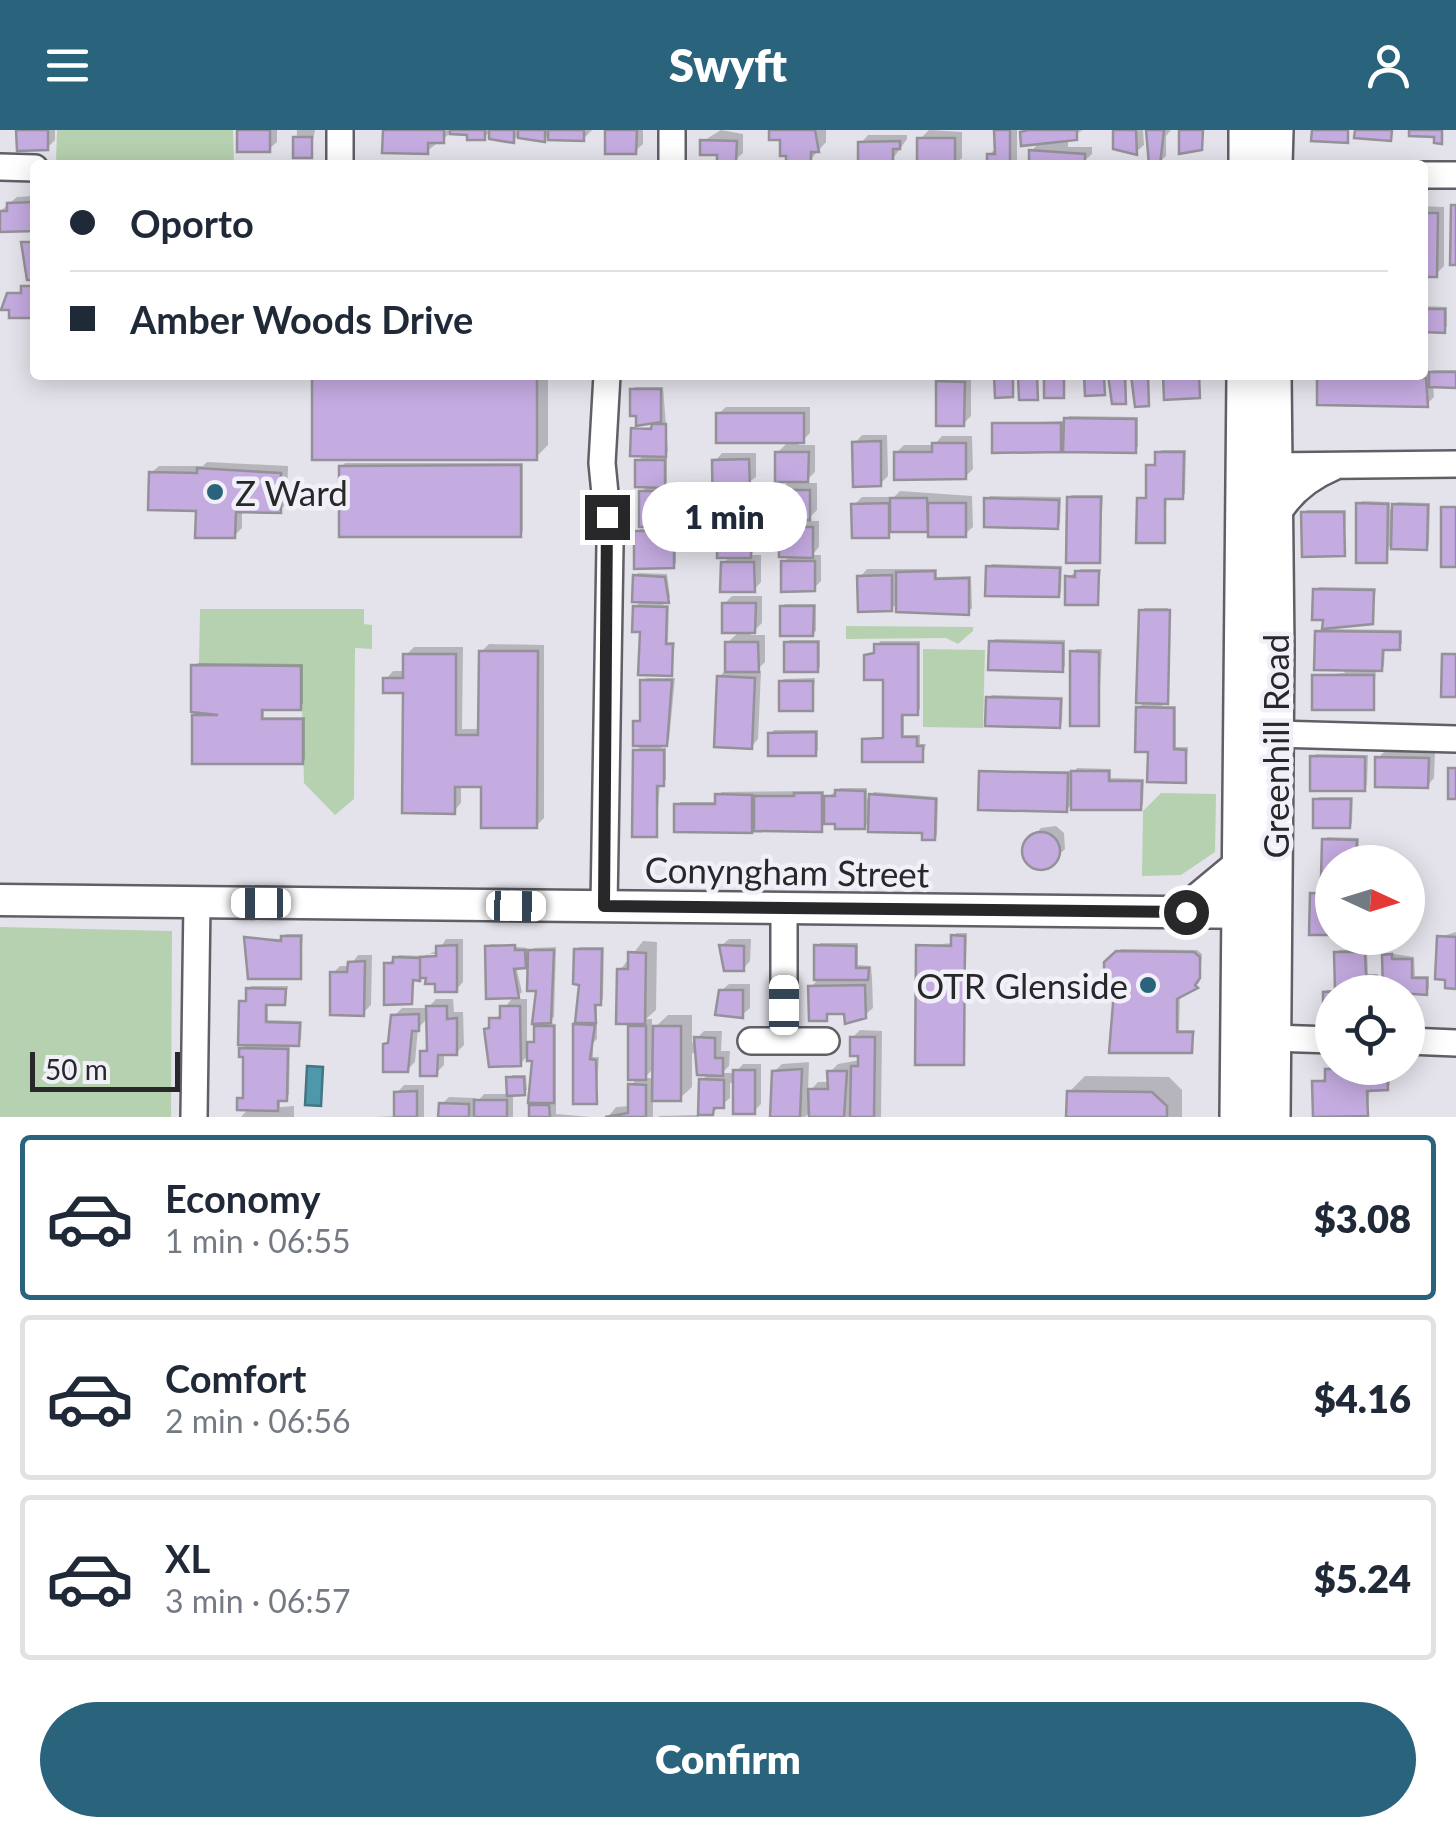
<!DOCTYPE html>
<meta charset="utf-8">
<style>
:root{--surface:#fff;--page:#f2f2f3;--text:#1f2937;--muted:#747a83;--line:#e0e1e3;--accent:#29637c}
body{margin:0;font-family:Lato,sans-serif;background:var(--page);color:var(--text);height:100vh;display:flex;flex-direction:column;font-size:38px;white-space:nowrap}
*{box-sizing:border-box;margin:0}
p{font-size:32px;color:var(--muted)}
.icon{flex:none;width:55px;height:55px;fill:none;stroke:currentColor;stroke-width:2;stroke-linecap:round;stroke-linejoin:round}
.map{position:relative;height:987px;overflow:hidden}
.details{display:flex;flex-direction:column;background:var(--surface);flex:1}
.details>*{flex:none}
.guide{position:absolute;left:30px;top:30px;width:1398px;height:220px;border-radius:10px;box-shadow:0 5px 25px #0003;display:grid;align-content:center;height:220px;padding:0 40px;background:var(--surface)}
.needle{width:65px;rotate:94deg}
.fabs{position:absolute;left:1315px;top:715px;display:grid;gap:20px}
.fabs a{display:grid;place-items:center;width:110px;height:110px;border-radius:50%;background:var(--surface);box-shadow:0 5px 25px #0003;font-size:50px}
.scale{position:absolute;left:30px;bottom:25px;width:150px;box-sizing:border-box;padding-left:10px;border:5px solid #28282b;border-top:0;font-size:28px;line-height:35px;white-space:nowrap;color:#28282b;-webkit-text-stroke:8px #f1f0f8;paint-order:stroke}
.end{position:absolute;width:45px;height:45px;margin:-22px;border:12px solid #28282b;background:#fff;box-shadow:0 0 0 5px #fff}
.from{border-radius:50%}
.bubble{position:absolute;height:70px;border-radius:35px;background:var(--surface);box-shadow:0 5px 25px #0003;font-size:32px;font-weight:800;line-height:70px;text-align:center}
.car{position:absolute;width:30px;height:60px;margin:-30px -15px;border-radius:12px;box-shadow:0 0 8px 2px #0007;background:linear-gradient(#fff 24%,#345 0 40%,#fff 0 76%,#345 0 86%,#fff 0)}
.guide b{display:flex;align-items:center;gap:35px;height:95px;font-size:38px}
.guide b+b{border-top:2px solid var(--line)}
.guide i{width:25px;height:25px;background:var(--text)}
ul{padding:18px 0 0;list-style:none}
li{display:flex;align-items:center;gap:30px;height:165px;margin:0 20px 15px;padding:0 20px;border:5px solid var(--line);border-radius:10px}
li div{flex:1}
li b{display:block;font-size:38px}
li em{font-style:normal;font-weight:800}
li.on{border-color:var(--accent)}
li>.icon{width:90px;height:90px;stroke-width:1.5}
.button{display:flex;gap:20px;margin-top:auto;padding:20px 40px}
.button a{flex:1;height:115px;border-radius:60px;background:var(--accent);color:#fff;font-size:40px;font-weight:800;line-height:115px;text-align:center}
header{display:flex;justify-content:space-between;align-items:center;height:130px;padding:0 40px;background:var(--accent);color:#fff;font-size:45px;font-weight:800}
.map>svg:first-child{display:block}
.green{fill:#b6d1af}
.water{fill:#4e98ac;stroke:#437685;stroke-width:2.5}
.shadow{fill:#0003;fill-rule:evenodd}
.building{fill:#c4abe0;stroke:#959199;stroke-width:2.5}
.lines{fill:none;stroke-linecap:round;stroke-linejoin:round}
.minor-casing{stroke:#605f65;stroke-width:30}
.tertiary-casing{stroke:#605f65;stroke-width:35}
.secondary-casing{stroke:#605f65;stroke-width:40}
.minor{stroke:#fff;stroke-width:25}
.tertiary{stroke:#fff;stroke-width:30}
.secondary{stroke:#fff;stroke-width:35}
.route{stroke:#28282b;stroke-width:12}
.poi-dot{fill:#29637c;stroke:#f1f0f8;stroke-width:4}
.labels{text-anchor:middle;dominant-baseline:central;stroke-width:9;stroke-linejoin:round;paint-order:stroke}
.poi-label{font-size:35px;fill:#28282b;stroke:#f1f0f8;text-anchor:start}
.street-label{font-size:35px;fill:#28282b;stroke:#f1f0f8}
</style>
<header><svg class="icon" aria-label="menu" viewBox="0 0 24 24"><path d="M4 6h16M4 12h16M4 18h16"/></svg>Swyft<svg class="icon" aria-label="person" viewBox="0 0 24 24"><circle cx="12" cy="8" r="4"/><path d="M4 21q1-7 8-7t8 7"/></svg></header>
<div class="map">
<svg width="1456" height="987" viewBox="0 0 1456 987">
<rect width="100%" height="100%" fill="#e4e3eb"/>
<path class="green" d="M57,0h176l1,35h-162l-16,-4z
M200,479h164v15l8,1v24l-17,-1 -1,151 -19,16 -31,-32 -3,-117 -102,-1z
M846,496l127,1v4l-15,13 -12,-6 -100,1z
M923,519l62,1 -2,78 -60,-1z
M1161,663l55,1 -1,58 -34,23 -39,1 1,-65z
M0,797l172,4 -1,186h-171z"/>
<path class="water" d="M307,936l16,1 -2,39 -16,-1z"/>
<path class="shadow" d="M19,0h36v10l-8,8z
M240,0h37v12l-8,7z
M297,0h18l-5,25h-14z
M385,0h207l-9,9 -33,-6 -6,7 -26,-4 -5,4 -22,-10 -7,8 -32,-6 -25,19z
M608,0h35v14l-8,7z
M721,0l22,4v19l-8,7 -32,-19z
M770,0h56v12l-16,18z
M929,0l33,2v26l-8,7h-35v-25z
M997,0h20v35h-28v-10l8,-8z
M1026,0h57l-15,8v9h24v7l-8,7 -44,4 -9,-14 10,-10 -18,-8z
M1115,0h28l1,15 -8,7 -9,1z
M1149,0h22l-5,6v20l-7,7z
M868,5h39v4l-15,21 -29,5 -2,-22z
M35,66v33l-35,1v-18l7,-7 10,-8z
M1422,76l22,1v59l-8,8 -14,-8z
M1422,176l25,1v20l-22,3 -3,27z
M1434,240h22v16l-23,-1 1,12 -7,7 -107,-27 102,-2z
M315,245h233v70l-12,12z
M932,245h39v41l-8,8 -25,-42 8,-7z
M635,257h28l5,64 -7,7h6v24l-7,7h11v32l-8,8 -22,-37 8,-7 -11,-24 7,-7 -12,-25 21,-2 2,-8 -24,-29z
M726,277h84v26l-12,12h17v27l-11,11h13v27l-11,11h13v26l-7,8h9v26l-8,8 -30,-26 8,-8 -10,-27 11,-10 -13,-27 11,-11 -13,-27 13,-13 -72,-26z
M1069,286l69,1v30l-72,-4 -6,7 -66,-26 71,-3z
M862,305h25l1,41 -8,8 -25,-41z
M942,306h30l1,33 -8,8 -69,-24 8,-8h30z
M1161,320h25l-1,44 -18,3 -3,43 -25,-41 9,-3 1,-30 8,-3z
M722,323h34v24l-11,8v5h15l-2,58 -8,7h11v27l-7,8 -31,-27 8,-7h-11l-5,-95z
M207,332l81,4 -1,37 -7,7h-38v18l-8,8 -83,-63 8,-7h44z
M345,333h178v68l-3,3 -179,-67z
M900,361l72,5 1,31 -8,7 -72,-4 -5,5 -34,-30 8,-8h32z
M1072,365h31l-4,66 -30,-63z
M990,366l71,1 -1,26 -3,3 -70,-27z
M1362,371l28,1v8l8,-8 32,1 -1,42 -40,2 -3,13 -27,-56z
M1307,380h39l-2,44 -40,-40z
M640,399h36v34l-3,3 -36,-34z
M992,434l70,2 -1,26 -3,3 -70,-27z
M867,439h70v8l34,-1 1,33 -73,-7 -8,7 -31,-32z
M1081,439h20l-4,34 -29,-26z
M638,443l29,1 3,23 -7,8h6l-1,37h7l-4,31 -36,-66 7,-7 -7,-24z
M1319,457l57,1 -4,33 -40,8 70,1v14l-17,3 -1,19 -8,3 -3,39 -59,-32 31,-3 -28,-41 8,-3v-12l-10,-27z
M732,466h30v27l-12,12h15v27l-9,9h5l-3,68 -7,8 -32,-70 8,-8v-26l13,-12 -16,-27z
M785,474h31v27l-4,3 -30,-27z
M1144,478h24l-2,93 -4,5h14v41h12l-3,33 -35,-31 -12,-41 8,-7z
M995,509l70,1v26l-3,3 -70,-27z
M790,510h30v27l-3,3 -30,-27z
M880,511h40v68l-16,3v23h16v9h6l-4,15 -57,-19 20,-4v-59l-19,-21 11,-5z
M489,514l55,1v173l-8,8 -52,-41h-23v18l-7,8 -49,-120 -19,-12 7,-8h13v-16l8,-8h49l-1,82h19v-77z
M1076,519h26l-4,74 -25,-71z
M197,533l106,1v40l-39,3v10h41v42l-3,3 -108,-46 6,-5z
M646,548h29l-6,62 -8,8h5v32l-6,3 -4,51 -20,-83 8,-8 -9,-21 7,-3z
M815,548l-3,30 -31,-26 3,-3z
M992,565l71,2 -1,25 -3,4 -70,-28z
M774,600h44v20l-3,4 -45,-20z
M1386,620l49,1 -1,27 -7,8 -49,-28z
M1316,624l52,1 -1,30 -3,3 -51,-31z
M1077,638l34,1v9l33,1 -1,26 -70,-2 -7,7 -85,-38 90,-1v4z
M840,658h27v11l7,-7 64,5 -1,38 -3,3 -10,-7 -53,-11 -7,7 -40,-6 -3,8h-145l4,-27h38l3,-10 103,-1v9z
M1319,667h34l-1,26 -3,3 -33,-26z
M1056,696l8,7 1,16 -17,16 -11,1 -8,-5 -3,-16 15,-17z
M1327,707l32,1 -1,20 24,1v3h-50v14l-9,-1z
M1316,761l16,1v41l-20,-1z
M1456,802v54l-16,-49z
M956,803h11l-4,130 -45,-117 35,-3z
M286,804h17l-3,43 -53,-39 36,1z
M446,809h17v43l-7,8 -28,-15 -13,2 -4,25 -24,-38 12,-9 25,1 15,-6zM449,823l-22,6v-5z
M729,809h22l-1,22 -7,8 -22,-13v-10z
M643,811l14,1 -1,68 -10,9h6v11l16,-15h24v28l12,-12h18l-1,20h9l-1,15 -7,7h13l8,-9h18v40l-7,7 -19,-28h-5v15l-18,15 -10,-33 7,-7 -9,-19 -8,-1v34l-13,12h-26v18h-45l8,-10 14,-1v-20l8,-8 -8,-51 6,-5 -16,-52zM655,937v11h-11z
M820,813h38v22l13,1 1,12 1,30 -8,7 -18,-4 -36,7v-31l9,-10z
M491,814l36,4v6l7,-6 22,-1 -2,70 -7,6 9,1v90l35,3h-60l5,-16 -1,-42 -6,-5 -9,10 -33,-34 27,-34 -26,-49zM530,830l8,40 -3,21h8l-6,6v13l-10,5v-46h-12l7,-7 -6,-26z
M579,817h25l-1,52 -6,3v37l-4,4v14h6l-3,44 -21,1z
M1121,819l76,1 5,4 -3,29 -19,12 -1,35h16l-4,21 -74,-62 -10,-26z
M1339,820h28l1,24h10l1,14 -47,4v17l-6,1 -1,-17 12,-4z
M1388,823l26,4 1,19h14v13l-44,3z
M358,825h14l-1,50 -8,8 -30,-40 7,-7h10z
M729,854h21v24l-8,7 -21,-24z
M251,856h37l-4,17h-16v17l34,1 -1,19 -11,3 -1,52 -9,3v9l14,-1v11h-53l8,-9 -10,-9 6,-3 1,-42 -5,-4 7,-8 -7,-40 7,-3z
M436,869h17l1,13h9l1,33 -8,8 -12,-1v13l-8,8 -13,-21 6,-7v-28l-11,11 -3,34 -8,8 -13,-54 8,-8h26z
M860,900l22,1 -1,86h-70v-6l-6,6h-33l2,-45 8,-8 27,-2 -1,31 10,-11h12v-10l8,-8 22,-4 -8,-22z
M1330,937l59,1 1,17 -20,3 -3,26 -52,-32 12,-4z
M512,945h14l1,15 -14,3v24h-72v-12l8,-8 27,1v5l8,-9h25z
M1085,946l84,1 13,13v27h-113v-25z
M404,955h20v32h-48l21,-1v-23z
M699,985v2h-41l1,-1z"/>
<path class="building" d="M16,0h32v20l-31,1z
M237,0h33v22h-33z
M383,0h61v13h-16v11l-46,-1z
M450,0h35v10h-18v-5l-17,-1z
M489,0h25v13l-25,-4z
M518,0h27v12l-27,-4z
M548,0h36v11l-36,-1z
M605,0h32l-1,24h-31z
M769,0h46l4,22h-8v10h-25v-6h-6v-16h-11z
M994,0h16v35h-23v-11h8z
M1029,0h48v10l-56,6 -1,-14z
M1113,0h23l1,25 -24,-6z
M1146,0h18l-4,35h-11z
M1179,0h24l-1,20 -23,4z
M1312,0h36v13l-37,-2z
M1355,0h37l-1,11 -37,-3z
M1409,0h33v14l-8,-1v-6l-25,-1z
M293,7h19v21h-19z
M917,8h38v27h-38z
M700,10l37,1 -1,22h-19v-8h-17z
M900,11v8h-7v13h-35v-20z
M1029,20l56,4v10h-56z
M35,72v29l-35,1v-21h7v-8z
M1451,75h5v60h-6z
M1422,83h16l-1,64h-13z
M21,112h14v38h-8z
M21,156h14v32h-26v-8h-8l6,-17h14z
M1422,179h23v24l-22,-1 -1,20z
M1429,242h27v16l-27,-1z
M312,245h225v85h-225z
M994,245h19v22l-18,1z
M1018,245h19l1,25h-19z
M1044,245h20v23h-20z
M1084,245h20l1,20 -20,1z
M1108,245h17l1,29h-14z
M1131,245h17l1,31 -14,1z
M1163,245h36l1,23 -36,2z
M1317,246l109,2 2,29 -111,-2z
M936,251l29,1 -1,44h-28z
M630,259h31v33l-25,4v-10h-6z
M716,283h88v30h-88z
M1064,288l72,1v34l-73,-1z
M992,293h69v29l-69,1z
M652,294h14v33l-36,-1 1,-28 20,1z
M881,311v45l-28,1 -1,-45z
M932,313h34v36l-72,1v-28h38z
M775,322h34l-1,30h-33z
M1155,322h29l-1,47h-18v44h-29l1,-45h9v-33h9z
M749,329l1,28h-12v10h16v29h-41l-1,-66z
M635,330h30v28l-30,-1z
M521,335v72h-182v-71z
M197,338l84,5v40l-45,-1 -1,26h-40l1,-27 -48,-1 1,-38 48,1z
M776,360h34v30h-34z
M639,361h30v36h-30z
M1067,367h34l-1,66h-34z
M890,368h37l1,34h-38z
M984,368l75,2 -1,29 -74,-2z
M889,373v35h-37l-1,-34z
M928,373h38v34h-38z
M1356,373l32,1 -1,59h-31z
M1392,374l36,1 -1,45 -36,-1z
M1441,377h15v60h-15z
M1301,382h43l1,44 -43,1z
M779,397h34v31l-34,-1z
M717,398h34v30h-34z
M634,401h40v37l-40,1z
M781,431h34v30l-34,1z
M721,432h33l1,30h-35z
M986,436l74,2 -1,29 -74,-1z
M935,441v8l34,-1v37l-73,-3v-40z
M1075,441h24l-1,34h-33v-29l10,1z
M633,445l32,2 4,26 -37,-1z
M892,445v36l-34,1 -1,-36z
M1313,459l61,1 -1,34 -51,5 1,-9h-11z
M722,473h34l-1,30h-33z
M633,476l34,1 -1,37h7l-1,32 -34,-1 2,-43h-8z
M780,476h34l-1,30h-33z
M1139,480h31l-2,94 -32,-1z
M1315,501l85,1v18h-17l-1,21 -68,-1z
M989,511l74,2v29l-75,-2z
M725,512h33l1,30h-34z
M784,512h34v30h-34z
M874,514h44v71h-16v22h15v9h6v16h-61v-23l21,-1v-58h-19v-25l10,-2z
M479,521h59l-1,177h-56v-41h-26v27l-53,-1 1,-120h-20v-15h20v-24h53v81h22z
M1070,521l29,1v74h-29z
M1442,524h14v43h-15z
M191,535l110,1v44h-39v9h41v45h-111v-49h26l-27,-3z
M1312,545h62v35h-62z
M717,546l38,2 -3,71 -38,-2z
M640,550h32l-5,66h-34v-25h7z
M779,551h34v30h-34z
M986,567l75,2 -1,29 -75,-2z
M1136,577l38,1v41l12,1v33l-39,-1 1,-30h-13z
M816,602v24h-48v-23z
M633,620h31v36h-7v51h-25z
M1310,626l55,1v34h-55z
M1375,627l54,1 -1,30 -53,-1z
M1448,638h8v31h-8z
M979,641l89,2 -1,39 -89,-2z
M1071,641h38v10h33l-1,29h-70z
M835,660l30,1v38h-30v-5h-11v-28h11z
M794,663h28v39l-68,-1v-35h40z
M715,664l37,1v38l-78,-1v-28h41z
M869,664l67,5 -1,41h-13v-7l-54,-1z
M1313,669h38l-1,29h-37z
M1022 721a19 19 0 1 1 38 0a19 19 0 1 1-38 0Z
M1322,709l35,1 -1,20 24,2h-48v16h-11z
M1310,763l22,1v41h-23z
M951,805l14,1 -1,129h-49l1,-120 35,1z
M281,806h20v43h-53l-4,-42 37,4z
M1437,806l19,1v52l-11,-1v-8l-10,-1z
M457,815v47h-22v-8h-10l1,-6h-6v-21l16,-1v-10z
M515,815v5h10l1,18 -12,1 5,29 -33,1 -1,-53z
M719,815l25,1v25h-20z
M814,815l42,1v22h13l-1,12h-54z
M574,819h28l-1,56h-6l1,18h-21l4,-38 -6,-1z
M528,820h26l-3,73 -19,1 4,-33h-9z
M1116,821l78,1 6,5v21l-5,7 3,3 -21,11v33h16l-1,21h-83l5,-62h-10v-29z
M628,822l18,1 -1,71h-29l1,-55h11z
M1334,822h31l1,24h10l1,16h-45v20l-9,1v-21l12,-1z
M1392,824v5h20v19h15v17l-44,-3 -1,-37z
M393,827l27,1v23l-7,-1 -1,24 -28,1v-42h9z
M365,831l-1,55 -34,-1v-43h17l1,-10z
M865,855l1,33 -21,6 -1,-10h-17v7h-18l-1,-35z
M246,858l40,1 -1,16h-19v17l34,1 -1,23 -61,-1 1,-44h7z
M719,860h24v28l-28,-3z
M426,876h21v13l10,-1v37h-19l-1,21h-17v-25h7z
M500,876h20l1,60 -32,1 -5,-38 5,-1v-10h11z
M419,884v17h-7l-4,41h-25v-28l5,-1 3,-28z
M573,894l22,1 -5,34 6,1 1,44h-24z
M534,896h20v77h-26l4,-42h-5v-19h7z
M628,896h18v54h-18z
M653,896h28v75h-29z
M694,907l21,1v20h8v18l-26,-1z
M850,907h25l-1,80h-24l1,-51h7v-10h-8z
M239,918l49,1 -1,52h-9v10l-41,-1v-12h6v-41h-4z
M1387,938l1,22 -21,1 1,25 -55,1 -1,-36h13v-12z
M802,939l-2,48h-30l2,-46z
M733,940h22v44h-22z
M827,941h20l-3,46h-35l-1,-28h20z
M506,947h18l1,18 -18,1z
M699,949l25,1v28h-10l-1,7h-15z
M628,954l18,1v32h-41l23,-4z
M417,961v26h-23v-25z
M1067,961l85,1 15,14v11h-101z
M474,970h33v17h-33z
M439,973l30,1v13h-31z
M529,975h20l1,12h-21z"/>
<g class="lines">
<g class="minor-casing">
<path id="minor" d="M340,0v35
M672,35v-35
M0,37l35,1
M1422,45h34
M1258,336l198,-2
M1274,390c13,-24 32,-41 58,-52
M1275,604l181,5
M604,776l6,-361 -8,-82 5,-88
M1272,908l60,2
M751,911h75
M784,911v-133
M1408,911l48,2
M194,987l3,-215"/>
</g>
<g class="tertiary-casing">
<path id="tertiary" d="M0,770l1262,13"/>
</g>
<g class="secondary-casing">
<path id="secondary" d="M1247,35v-35
M1274,35l1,-35
M1186,782l53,-44
M1238,987l7,-742
M1272,987l4,-469 -3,-273"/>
</g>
<use href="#minor" class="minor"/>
<use href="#tertiary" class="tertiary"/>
<use href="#secondary" class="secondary"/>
</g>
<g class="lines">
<path class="route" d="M607,387l-3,389 582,6"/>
</g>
<g class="poi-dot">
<circle cx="215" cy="362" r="10"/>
<circle cx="1148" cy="855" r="10"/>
</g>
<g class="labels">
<g class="poi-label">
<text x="235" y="362">Z Ward</text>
<text x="1128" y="855" text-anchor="end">OTR Glenside</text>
</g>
<g class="street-label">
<text transform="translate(1275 616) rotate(-90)">Greenhill Road</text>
<text transform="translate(787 741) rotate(1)">Conyngham Street</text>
</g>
</g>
</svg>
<div class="fabs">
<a><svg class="needle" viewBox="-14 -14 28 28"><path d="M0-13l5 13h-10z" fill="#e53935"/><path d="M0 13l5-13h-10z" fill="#747a83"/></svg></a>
<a><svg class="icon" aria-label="locate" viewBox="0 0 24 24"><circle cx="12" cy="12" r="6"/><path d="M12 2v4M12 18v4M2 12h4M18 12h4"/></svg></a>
</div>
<div class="scale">50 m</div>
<i class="end from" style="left:1186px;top:782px"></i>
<i class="end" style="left:607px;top:387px"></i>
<div class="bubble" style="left:642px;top:352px;width:165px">1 min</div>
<i class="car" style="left:261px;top:773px;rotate:270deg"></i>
<i class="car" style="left:516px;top:776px;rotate:91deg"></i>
<i class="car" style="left:784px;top:875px;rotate:0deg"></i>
<div class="guide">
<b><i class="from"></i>Oporto</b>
<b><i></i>Amber Woods Drive</b>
</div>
</div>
<section class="details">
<ul>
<li class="on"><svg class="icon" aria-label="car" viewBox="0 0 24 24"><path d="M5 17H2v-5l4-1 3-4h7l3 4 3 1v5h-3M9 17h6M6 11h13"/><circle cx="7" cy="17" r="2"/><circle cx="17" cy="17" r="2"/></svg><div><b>Economy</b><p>1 min · 06:55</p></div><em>$3.08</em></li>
<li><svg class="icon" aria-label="car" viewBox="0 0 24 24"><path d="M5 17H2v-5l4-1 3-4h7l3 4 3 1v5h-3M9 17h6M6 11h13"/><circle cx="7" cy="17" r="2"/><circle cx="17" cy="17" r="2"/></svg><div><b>Comfort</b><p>2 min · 06:56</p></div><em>$4.16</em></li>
<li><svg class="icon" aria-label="car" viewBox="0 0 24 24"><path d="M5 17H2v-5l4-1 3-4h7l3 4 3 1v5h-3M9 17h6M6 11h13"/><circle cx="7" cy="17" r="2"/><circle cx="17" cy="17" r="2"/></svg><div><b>XL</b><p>3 min · 06:57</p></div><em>$5.24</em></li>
</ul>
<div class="button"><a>Confirm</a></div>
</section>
